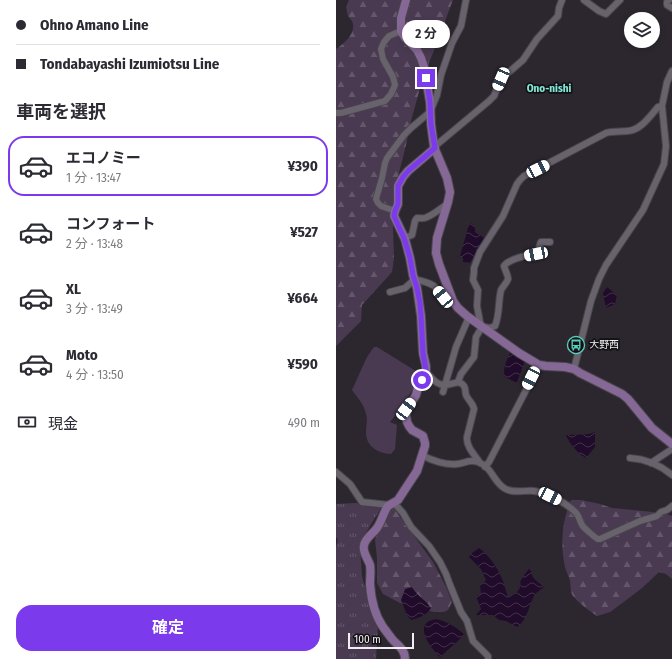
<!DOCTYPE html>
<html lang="ja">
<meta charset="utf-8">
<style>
:root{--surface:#fff;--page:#f2f2f3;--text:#2b2b33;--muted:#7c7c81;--line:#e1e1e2;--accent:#7c3aed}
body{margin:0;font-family:"Fira Sans Condensed","Noto Sans JP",sans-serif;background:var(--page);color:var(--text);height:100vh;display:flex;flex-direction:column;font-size:15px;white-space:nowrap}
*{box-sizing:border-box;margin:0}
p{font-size:13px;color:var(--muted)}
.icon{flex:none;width:22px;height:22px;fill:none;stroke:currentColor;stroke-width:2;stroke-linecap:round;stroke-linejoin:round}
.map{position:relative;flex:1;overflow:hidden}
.side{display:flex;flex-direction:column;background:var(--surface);width:336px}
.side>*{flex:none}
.hud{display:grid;align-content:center;height:88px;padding:0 16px;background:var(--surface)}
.tools{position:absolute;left:288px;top:12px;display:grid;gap:8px}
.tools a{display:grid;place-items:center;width:36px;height:36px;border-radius:50%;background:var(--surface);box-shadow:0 2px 6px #0003;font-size:20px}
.scale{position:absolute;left:12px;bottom:10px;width:66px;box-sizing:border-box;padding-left:4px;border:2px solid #f1eef3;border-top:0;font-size:11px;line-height:14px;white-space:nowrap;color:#f1eef3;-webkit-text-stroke:3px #131114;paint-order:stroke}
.end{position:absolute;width:18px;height:18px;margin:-9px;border:5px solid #7c3aed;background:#fff;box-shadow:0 0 0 2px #fff}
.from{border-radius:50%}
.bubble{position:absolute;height:28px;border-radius:14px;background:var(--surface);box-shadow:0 2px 6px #0003;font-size:13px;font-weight:700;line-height:28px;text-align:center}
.car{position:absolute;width:12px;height:24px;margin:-12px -6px;border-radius:5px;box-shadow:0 0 3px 1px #0007;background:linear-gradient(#fff 24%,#345 0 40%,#fff 0 76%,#345 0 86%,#fff 0)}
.hud b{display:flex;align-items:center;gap:14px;height:38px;font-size:15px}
.hud b+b{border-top:1px solid var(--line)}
.hud i{width:10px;height:10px;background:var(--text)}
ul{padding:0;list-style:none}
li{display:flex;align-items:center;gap:12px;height:60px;margin:0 8px 6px;padding:0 8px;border:2px solid transparent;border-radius:16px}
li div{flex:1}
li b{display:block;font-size:15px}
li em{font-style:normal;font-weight:700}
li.selected{border-color:var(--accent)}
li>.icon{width:36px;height:36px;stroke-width:1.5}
h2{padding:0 16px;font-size:18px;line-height:48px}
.pay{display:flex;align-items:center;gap:10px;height:44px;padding:0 16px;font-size:15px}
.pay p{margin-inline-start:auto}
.button{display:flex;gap:8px;margin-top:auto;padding:8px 16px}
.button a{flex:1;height:46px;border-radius:16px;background:var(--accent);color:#fff;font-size:16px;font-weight:700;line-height:46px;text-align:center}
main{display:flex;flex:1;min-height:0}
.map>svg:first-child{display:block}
.grass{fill:url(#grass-tufts)}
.forest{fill:url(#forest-firs)}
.park{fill:#493a52}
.water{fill:url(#water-waves)}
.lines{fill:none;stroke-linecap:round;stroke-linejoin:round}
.minor-casing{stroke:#49454c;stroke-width:8}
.major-casing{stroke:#49454c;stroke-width:10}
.minor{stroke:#67626b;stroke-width:6}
.major{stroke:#866896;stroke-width:8}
.route{stroke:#7c3aed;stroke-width:5}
.labels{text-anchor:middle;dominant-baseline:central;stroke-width:3.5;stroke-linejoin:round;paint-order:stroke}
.poi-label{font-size:10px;fill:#f1eef3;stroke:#131114;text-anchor:start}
.neighbourhood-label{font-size:11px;font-weight:bold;fill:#81e8d7;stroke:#131114}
</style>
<main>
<section class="side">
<div class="hud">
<b><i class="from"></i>Ohno Amano Line</b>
<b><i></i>Tondabayashi Izumiotsu Line</b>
</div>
<h2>車両を選択</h2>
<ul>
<li class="selected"><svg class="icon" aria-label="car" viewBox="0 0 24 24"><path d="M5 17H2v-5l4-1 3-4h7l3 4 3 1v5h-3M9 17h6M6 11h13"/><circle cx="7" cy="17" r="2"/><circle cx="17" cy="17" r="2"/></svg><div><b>エコノミー</b><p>1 分 · 13:47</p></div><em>¥390</em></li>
<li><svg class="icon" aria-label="car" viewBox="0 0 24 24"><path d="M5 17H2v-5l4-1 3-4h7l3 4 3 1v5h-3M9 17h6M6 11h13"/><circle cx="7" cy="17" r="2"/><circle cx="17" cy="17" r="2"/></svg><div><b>コンフォート</b><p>2 分 · 13:48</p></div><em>¥527</em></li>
<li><svg class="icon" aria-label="car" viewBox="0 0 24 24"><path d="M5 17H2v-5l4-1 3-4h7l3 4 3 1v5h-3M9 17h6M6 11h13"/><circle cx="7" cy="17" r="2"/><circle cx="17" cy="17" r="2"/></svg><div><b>XL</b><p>3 分 · 13:49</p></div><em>¥664</em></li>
<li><svg class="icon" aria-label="car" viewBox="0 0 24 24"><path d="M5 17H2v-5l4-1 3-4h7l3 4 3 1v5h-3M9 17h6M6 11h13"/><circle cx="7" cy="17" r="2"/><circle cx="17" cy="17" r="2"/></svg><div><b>Moto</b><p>4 分 · 13:50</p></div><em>¥590</em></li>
</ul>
<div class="pay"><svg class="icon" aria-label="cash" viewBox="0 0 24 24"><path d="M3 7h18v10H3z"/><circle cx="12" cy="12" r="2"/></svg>現金<p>490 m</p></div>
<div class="button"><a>確定</a></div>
</section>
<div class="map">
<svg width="336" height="659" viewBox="0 0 336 659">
<defs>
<pattern id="grass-tufts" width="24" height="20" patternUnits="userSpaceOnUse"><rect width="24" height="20" fill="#493a52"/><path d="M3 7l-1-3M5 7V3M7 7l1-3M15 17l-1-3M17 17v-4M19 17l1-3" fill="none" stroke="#64576b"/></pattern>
<pattern id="forest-firs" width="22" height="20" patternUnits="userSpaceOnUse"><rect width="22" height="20" fill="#493a52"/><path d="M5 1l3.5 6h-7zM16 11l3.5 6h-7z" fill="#64576b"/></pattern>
<pattern id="water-waves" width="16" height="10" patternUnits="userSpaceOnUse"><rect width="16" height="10" fill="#210b2b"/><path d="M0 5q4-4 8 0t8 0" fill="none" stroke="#422f4a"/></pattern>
</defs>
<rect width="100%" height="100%" fill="#2c272f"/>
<path class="grass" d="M21,503l4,3 20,2 -19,31 -2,10 2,27 5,19 11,29 -2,35h-40v-112l2,-7 -2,-3v-33z"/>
<path class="forest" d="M13,0h104l-5,13 -8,23 -12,29 -9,27 -8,29 -5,24 -13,52v32l1,29 -2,14 -30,33 -1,16 -25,25v-297c7,-5 19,-14 17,-25 0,-3 -3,-5 -5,-8 -1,-3 -1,-6 -2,-9z
M235,500h10l19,4 12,4 51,5 9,3v63l-6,-5 -7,-2 -17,16 -21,16 -11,8 -13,4c-9,-6 -17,-12 -24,-20 -3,-4 -2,-10 -3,-15 -1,-5 -4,-9 -5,-14 -5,-23 -3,-46 6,-67z
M57,507l40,55 13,25 6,15 -4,8 -4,2h-10l-34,-9 -17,-9 -6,-11v-26l-2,-17 4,-12z"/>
<path class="park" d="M38,347h3l42,26 1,4 -19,31 -11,14 7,3 -2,24 -4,5c-13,-1 -25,-7 -25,-22 0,-6 2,-13 0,-18 -2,-10 -9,-17 -14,-24l15,-33z"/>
<path class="water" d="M135,223l4,4v5c3,3 6,3 9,6l-14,25 -7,-1v-4l-3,-2 8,-28z
M271,287l10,8 -2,9 -9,4 -3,-15z
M175,352l14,9 -8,21h-2l-10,-5c-3,-7 2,-19 6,-25z
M259,432v15l-9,11c-8,-4 -15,-13 -20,-22l1,-1c9,-1 19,1 28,-3z
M143,548c13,9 24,28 27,43 1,2 1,4 2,6 4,-1 11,-5 12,-10 2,-6 -1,-1 1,-7 2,-4 5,-7 8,-11l2,2c1,8 7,11 13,16 -3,3 -8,5 -10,9 -5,9 -7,25 -17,31l-11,-6 -7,-1 -6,-5h-17l5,-6 -5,-13 5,-2 -1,-8 6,-6 -5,-11 -12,-12 3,-4z
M76,587c5,9 14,13 19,21 -4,7 -12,10 -20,12l-4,-5 -6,-15 4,-11z
M100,619c10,2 20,8 28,15l-3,4 -21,19c-7,-7 -25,-28 -11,-36 2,-1 5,-1 7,-2z"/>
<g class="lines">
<g class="minor-casing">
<path id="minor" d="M248,0l15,11 7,3 14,-14
M333,0l-2,2v3l5,3
M0,113h5l44,-12 6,-7 4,-9 -2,-8 -10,-18 -2,-10 3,-7 5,-6 12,-5
M98,147l55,-46 5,-5 7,-17 22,-19 14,-21 21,-23 1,-8 3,-8
M59,211l-14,-5 -3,-3 -2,-4 6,-21 3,-15 2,-5 17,-23 7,-7 19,-16 7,-17 4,-20 11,-32 9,-17 5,-26
M68,238l8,-3 3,-14 2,-3c4,0 8,1 10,-1 8,-3 13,-9 21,-13
M54,292l15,-4 10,-9c6,2 14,3 19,7 8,8 9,13 20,18
M146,327l-2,-5 -3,-16 1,-16 -5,-10 1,-8v-4l6,-16 23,-36 14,-32 3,-4 4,-4 82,-43c7,-2 15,-1 22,-2 13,-1 22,-15 30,-24l4,-1
M148,327l6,1 5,-2c5,-12 3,-24 6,-36 2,-4 6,-7 7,-11 0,-4 -3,-9 -4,-13 4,-6 14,-8 20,-10 4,-1 9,-1 12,-3 4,-2 3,-8 5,-11h9
M238,369l17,-68 8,-22 7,-14 37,-55 21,-46 2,-18 -4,-40 5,-24 5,-11
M93,375c4,5 9,10 15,10 7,1 15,-7 20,1 2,3 1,6 2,9 2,5 7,8 8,14l-7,28c-1,10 8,18 13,26
M122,382l3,-8 13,-17 2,-20 6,-10
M107,392l13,-45 13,-30
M86,455c10,6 24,10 35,9 9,-1 12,-5 21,-2 14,5 15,19 26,26 9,6 19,2 30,3 9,1 20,6 28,11 5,3 11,7 15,12 2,3 3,7 5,11 2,3 12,12 16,14h2l40,-18 17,-5 4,-4 6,-2 5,-4
M294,458c15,1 30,7 42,17
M315,463l21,-14
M149,467l4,-5 50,-97
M0,472l14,12 12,18 27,3
M58,503l9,10 8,14 18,19 11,16 6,12 4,11 11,27 6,9 6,20 15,15v3"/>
</g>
<g class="major-casing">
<path id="major" d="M70,0l-5,18v13l4,7 12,12 4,8 3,9 6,35 1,22 3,23 13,31 3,14 -2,10 -11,36 -1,15 3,11 14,37 5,7 9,8 52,37 20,12 7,1 19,1 9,2 6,4 42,21 6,5 24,29 20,16
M69,659c0,-10 -7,-13 -13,-20 -3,-4 -6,-8 -9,-12 -9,-13 -12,-28 -13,-43 0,-6 1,-13 0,-19 -2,-6 -8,-13 -6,-20 2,-8 9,-11 13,-17 5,-7 6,-15 11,-22 3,-2 7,-4 10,-6l19,-29 8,-25v-3l-2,-7 -11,-6 -3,-4 -2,-4 -1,-7 1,-6 6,-9 3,-5 2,-8 8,-13v-8l-3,-13 -2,-37 -4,-28 -4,-13 -3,-17 -5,-19 -11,-23 1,-5 3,-7v-18l5,-9 5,-6 27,-23"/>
</g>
<use href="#minor" class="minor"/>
<use href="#major" class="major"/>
</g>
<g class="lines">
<path class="route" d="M86,380l4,-6v-3l-3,-18 -2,-37 -1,-13 -3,-15 -4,-13 -3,-17 -6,-20 -10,-22 1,-5 3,-7v-18l5,-9 5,-6 27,-23 -4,-24 -1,-22 -4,-24"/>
</g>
<defs>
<g id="bus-ring" transform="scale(0.9)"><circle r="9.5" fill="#131114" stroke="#5acebd" stroke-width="1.5"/><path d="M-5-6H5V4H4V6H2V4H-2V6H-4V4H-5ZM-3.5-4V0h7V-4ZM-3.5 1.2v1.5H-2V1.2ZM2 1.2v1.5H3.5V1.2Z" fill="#5acebd"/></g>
</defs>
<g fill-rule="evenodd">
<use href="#bus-ring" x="240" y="345"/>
</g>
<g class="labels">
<g class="poi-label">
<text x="253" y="345">大野西</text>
</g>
<g class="neighbourhood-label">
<text x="213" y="88">Ono-nishi</text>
</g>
</g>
</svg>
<div class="tools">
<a><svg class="icon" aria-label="layers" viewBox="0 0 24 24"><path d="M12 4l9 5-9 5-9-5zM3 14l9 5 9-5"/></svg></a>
</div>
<div class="scale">100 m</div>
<i class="end from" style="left:86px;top:380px"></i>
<i class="end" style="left:90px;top:78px"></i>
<div class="bubble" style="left:66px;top:20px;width:48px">2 分</div>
<i class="car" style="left:165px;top:79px;rotate:203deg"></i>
<i class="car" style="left:202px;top:169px;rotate:63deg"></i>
<i class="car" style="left:200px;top:254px;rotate:259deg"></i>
<i class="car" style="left:107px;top:297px;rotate:321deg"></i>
<i class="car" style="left:195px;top:378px;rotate:207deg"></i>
<i class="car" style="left:70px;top:409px;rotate:37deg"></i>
<i class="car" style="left:214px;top:496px;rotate:116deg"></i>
</div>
</main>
